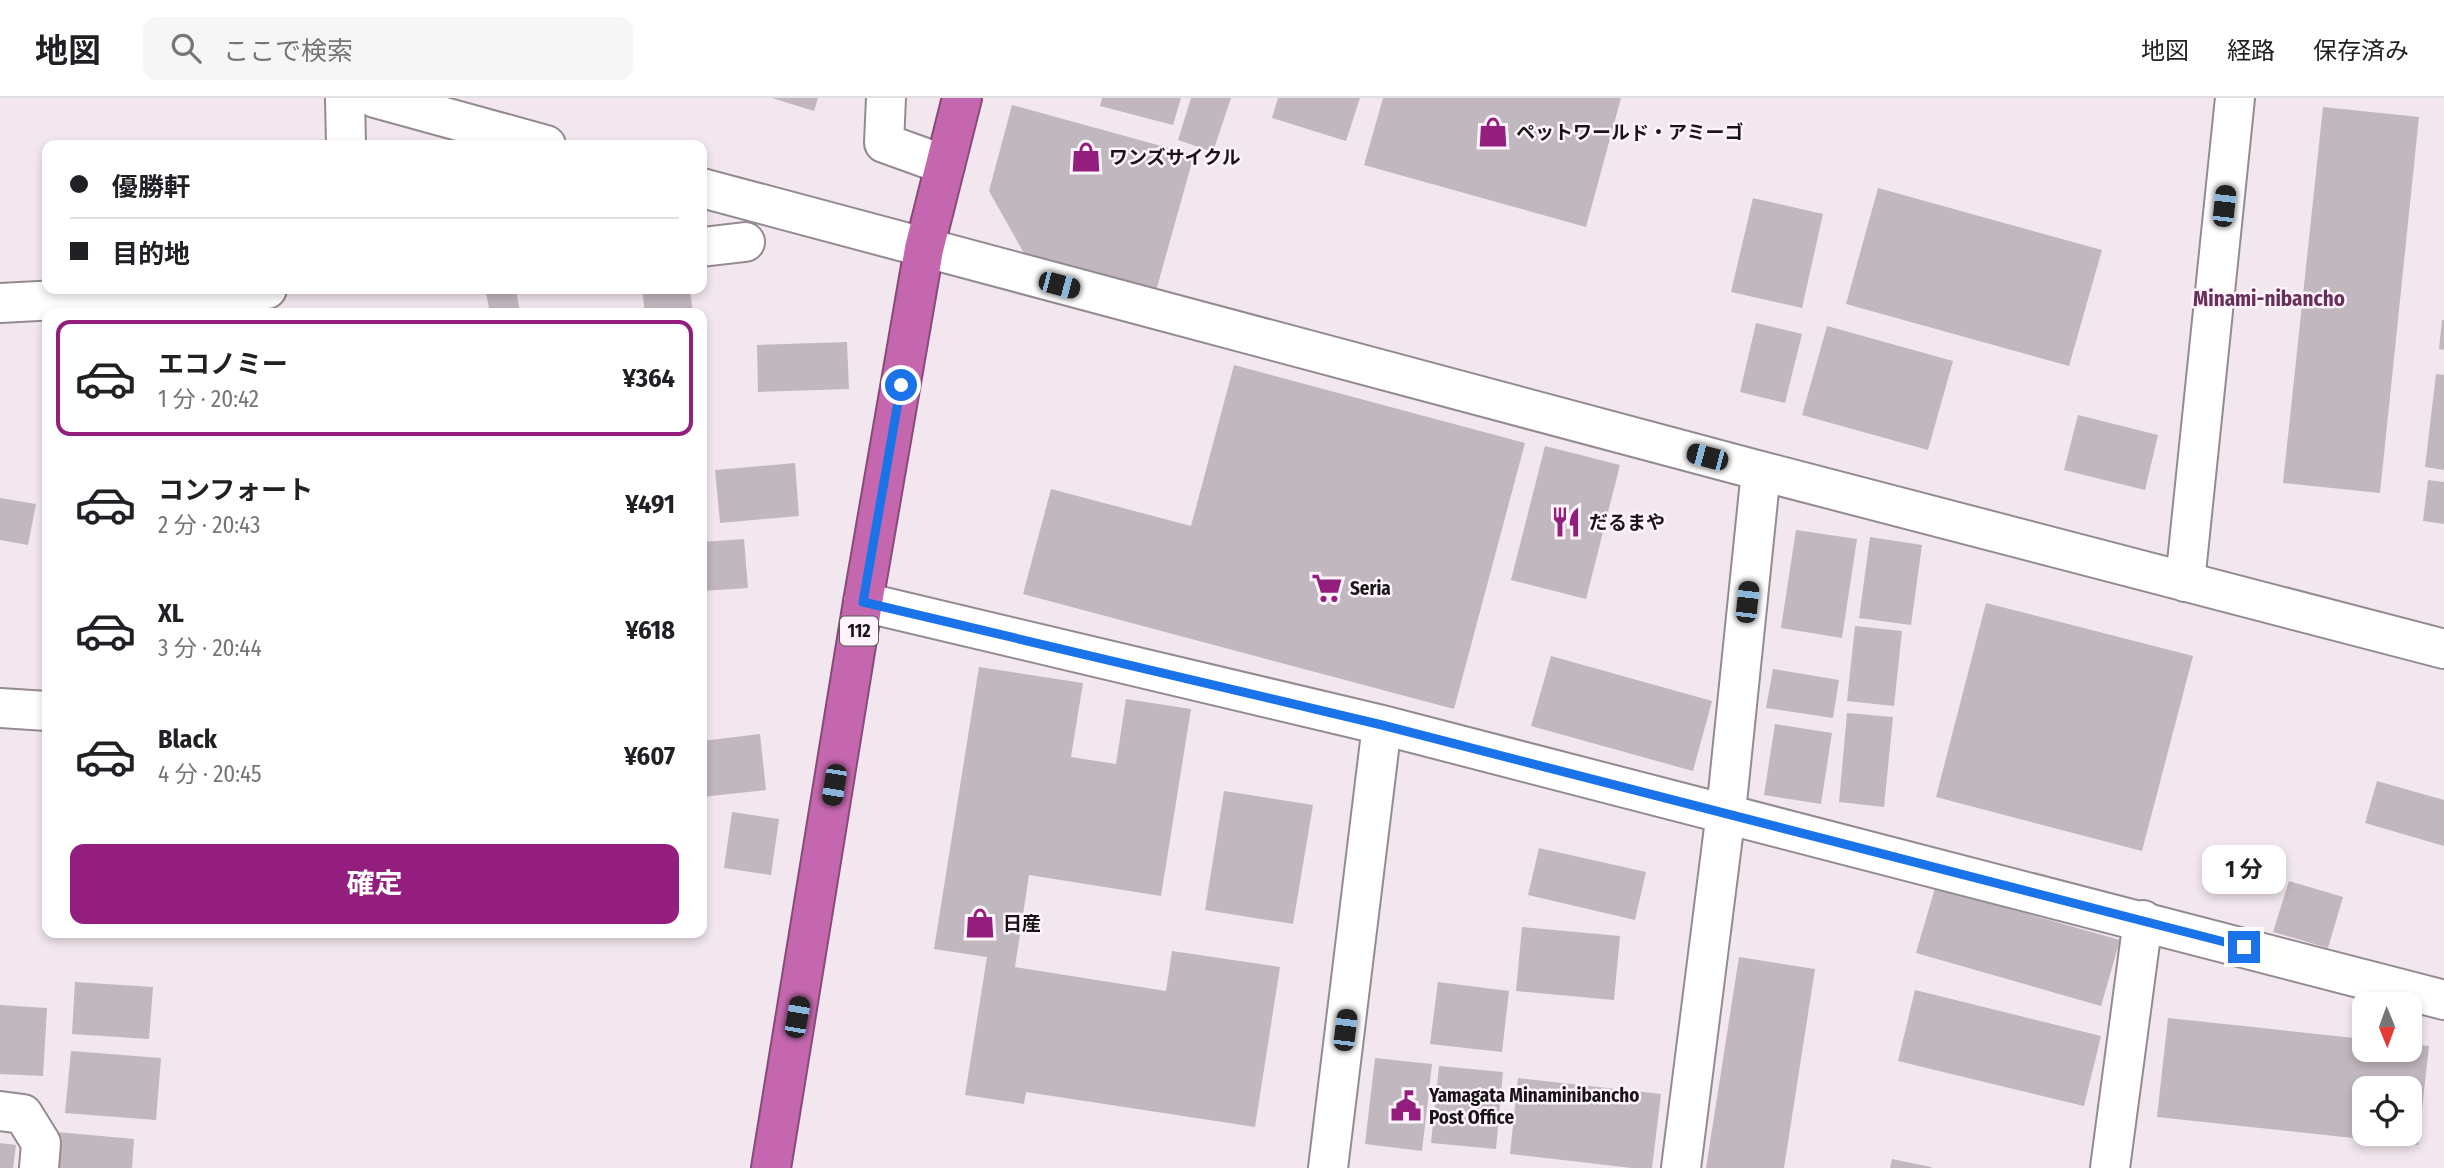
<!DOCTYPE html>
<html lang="ja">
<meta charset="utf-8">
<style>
:root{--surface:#fff;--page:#f6f6f6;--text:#202124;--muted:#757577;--line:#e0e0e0;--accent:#931e7d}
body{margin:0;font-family:"Fira Sans Condensed","Noto Sans JP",sans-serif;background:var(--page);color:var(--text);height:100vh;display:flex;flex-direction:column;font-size:26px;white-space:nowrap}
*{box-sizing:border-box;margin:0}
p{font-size:23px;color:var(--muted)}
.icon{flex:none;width:38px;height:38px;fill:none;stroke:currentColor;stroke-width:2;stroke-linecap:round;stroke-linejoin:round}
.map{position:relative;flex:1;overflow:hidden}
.details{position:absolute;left:42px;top:210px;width:665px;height:630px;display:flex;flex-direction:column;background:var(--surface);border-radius:14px;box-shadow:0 4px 10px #0003}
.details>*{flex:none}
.top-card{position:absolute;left:42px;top:42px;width:665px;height:154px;border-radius:14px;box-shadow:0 4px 10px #0003;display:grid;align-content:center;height:154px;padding:0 28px;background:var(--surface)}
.needle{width:46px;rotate:179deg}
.buttons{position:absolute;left:2352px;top:894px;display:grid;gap:14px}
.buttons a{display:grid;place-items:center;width:70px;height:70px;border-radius:14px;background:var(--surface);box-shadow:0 4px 10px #0003;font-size:35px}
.end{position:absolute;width:32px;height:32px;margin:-16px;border:9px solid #1a73e8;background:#fff;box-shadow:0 0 0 4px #fff}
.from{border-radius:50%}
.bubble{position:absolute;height:49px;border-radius:14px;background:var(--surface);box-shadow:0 4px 10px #0003;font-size:23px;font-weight:700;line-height:49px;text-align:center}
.car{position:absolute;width:21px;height:42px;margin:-21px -10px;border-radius:9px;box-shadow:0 0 5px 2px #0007;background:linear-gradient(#222 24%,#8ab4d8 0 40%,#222 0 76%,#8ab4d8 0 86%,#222 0)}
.top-card b{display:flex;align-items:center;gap:24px;height:66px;font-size:26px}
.top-card b+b{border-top:2px solid var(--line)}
.top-card i{width:18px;height:18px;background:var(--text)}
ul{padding:12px 0 0;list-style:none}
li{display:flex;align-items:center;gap:21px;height:116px;margin:0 14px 10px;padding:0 14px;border:4px solid transparent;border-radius:14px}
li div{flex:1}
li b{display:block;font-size:26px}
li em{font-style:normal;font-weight:700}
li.active{border-color:var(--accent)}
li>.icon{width:63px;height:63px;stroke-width:1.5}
.button{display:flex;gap:14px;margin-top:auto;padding:14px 28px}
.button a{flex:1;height:80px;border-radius:14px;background:var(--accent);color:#fff;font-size:28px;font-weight:700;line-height:80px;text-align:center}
header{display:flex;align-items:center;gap:42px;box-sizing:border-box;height:98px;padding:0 35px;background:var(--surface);border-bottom:2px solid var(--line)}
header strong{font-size:33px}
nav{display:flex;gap:38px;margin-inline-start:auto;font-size:24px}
.search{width:490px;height:63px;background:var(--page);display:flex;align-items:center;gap:18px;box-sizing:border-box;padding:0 24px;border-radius:14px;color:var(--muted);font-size:26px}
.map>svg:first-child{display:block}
.building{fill:#c1b7be;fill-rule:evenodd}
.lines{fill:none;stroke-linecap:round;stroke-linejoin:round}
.minor-casing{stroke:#948a91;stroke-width:42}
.highway-casing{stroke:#884a79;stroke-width:42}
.minor{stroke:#fff;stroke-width:38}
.highway{stroke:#c467ae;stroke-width:38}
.route{stroke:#1a73e8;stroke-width:9}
.labels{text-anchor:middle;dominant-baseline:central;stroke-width:5;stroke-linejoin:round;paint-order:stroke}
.shield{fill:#fff4fc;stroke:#5d585c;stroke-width:2}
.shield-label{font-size:18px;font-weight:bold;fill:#181517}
.poi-label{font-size:19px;font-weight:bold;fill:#181517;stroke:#fff4fc;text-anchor:start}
.neighbourhood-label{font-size:21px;font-weight:bold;fill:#672f5a;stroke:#fff4fc}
</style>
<header>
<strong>地図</strong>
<div class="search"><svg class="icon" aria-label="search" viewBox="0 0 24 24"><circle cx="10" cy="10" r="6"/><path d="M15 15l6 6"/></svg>ここで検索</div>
<nav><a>地図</a><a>経路</a><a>保存済み</a></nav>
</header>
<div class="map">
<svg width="2444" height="1070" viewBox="0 0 2444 1070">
<rect width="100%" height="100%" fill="#f2e7ee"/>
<path class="building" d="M772,0h46l-4,13z
M1102,0h79l-8,27 -73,-19z
M1191,0h40l-18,54 -35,-12z
M1278,0h82l-14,43 -74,-23z
M1383,0h238l-35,129 -222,-62z
M1012,7l182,50 -38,136 -131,-36 -36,-64z
M2323,9l96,10 -39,376 -97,-10z
M1878,90l224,62 -33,116 -223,-62z
M1753,100l70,16 -21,94 -71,-16z
M508,191h8l4,24h-30l-4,-20z
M642,191h48l3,24h-48z
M2442,222h2v30l-5,-1z
M1756,225l46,11 -17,69 -45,-11z
M1827,228l126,35 -25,89 -126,-35z
M847,244l2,47 -91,3 -1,-47z
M1234,267l291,78 -71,266 -431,-115 28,-105 140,37z
M2436,276l8,1v95l-19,-3z
M2078,317l80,20 -13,55 -81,-20z
M1545,348l75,19 -34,134 -75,-19z
M795,365l4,53 -79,7 -5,-53z
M2428,382l16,2v42l-21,-3z
M0,400l36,6 -8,41 -28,-5z
M1796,432l61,9 -15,99 -61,-10z
M1870,439l52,8 -11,80 -52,-7z
M744,441l4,49 -46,3v-49z
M1986,505l207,53 -51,195 -206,-54z
M1855,528l47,5 -8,75 -47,-5z
M1551,558l161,45 -19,70 -162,-45z
M979,569l104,16 -12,74 45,7 10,-65 65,10 -30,187 -132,-21 -14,92 151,24 6,-40 108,16 -25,160 -229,-35 -2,12 -59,-9 22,-138 -53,-8z
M1773,571l66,11 -6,38 -67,-10z
M1847,615l46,4 -9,90 -45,-5z
M1775,626l57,9 -11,71 -57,-9z
M760,636l6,56 -64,7v-56z
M2377,683l67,19v46l-79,-23z
M1224,693l89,14 -20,119 -88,-14z
M732,714l47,7 -8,56 -47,-7z
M1539,750l107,24 -11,48 -107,-25z
M2289,783l54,16 -15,51 -55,-16z
M1935,790l185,52 -19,66 -185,-53z
M1522,829l98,9 -6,64 -98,-9z
M1739,859l76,12 -31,199h-78z
M75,884l78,5 -4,52 -77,-5z
M1438,884l71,9 -7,61 -72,-8z
M1915,892l186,46 -17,70 -186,-45z
M0,907l47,3 -4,68 -43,-2z
M2168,920l196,21v11h46v-6l19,2 -11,99 -261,-28zM2364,990h46v46h-46z
M71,953l90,7 -5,62 -91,-7z
M1375,960l57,6 -10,87 -57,-7z
M1439,968l64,6 -7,77 -65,-6z
M1518,980l143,16 -9,74h-20l-122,-14z
M57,1034l77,7 -2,29h-78z
M0,1045l16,2 -3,23h-13z
M1892,1061l39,8v1h-41z"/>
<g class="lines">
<g class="minor-casing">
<path id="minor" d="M345,0l1,47
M375,0l171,47
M886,0l-2,45 61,22
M702,90l1059,283 683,178
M702,149l43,-5
M0,205l267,-14
M2185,484l50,-484
M863,504l519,123 1062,275
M0,610l47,3
M0,1013l23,3 18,29 -2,25
M1328,1070l54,-443
M1681,1070l45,-356 35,-341
M2110,1070l33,-248"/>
</g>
<g class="highway-casing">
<path id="highway" d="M771,1070l92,-566 61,-353 38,-151"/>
</g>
<use href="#minor" class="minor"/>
<use href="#highway" class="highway"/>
</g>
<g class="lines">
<path class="route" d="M901,287l-38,217 519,123 862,222"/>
</g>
<defs>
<g id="shop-bare" transform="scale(2.415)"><path d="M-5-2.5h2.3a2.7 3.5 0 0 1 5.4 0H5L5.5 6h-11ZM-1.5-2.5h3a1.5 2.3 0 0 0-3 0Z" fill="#931e7d" stroke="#fff4fc" stroke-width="2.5" paint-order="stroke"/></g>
<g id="restaurant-bare" transform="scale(2.415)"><path d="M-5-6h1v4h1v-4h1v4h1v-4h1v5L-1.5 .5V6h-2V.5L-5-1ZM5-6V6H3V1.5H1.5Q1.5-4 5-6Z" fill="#931e7d" stroke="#fff4fc" stroke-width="2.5" paint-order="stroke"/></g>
<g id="supermarket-bare" transform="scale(2.415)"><path d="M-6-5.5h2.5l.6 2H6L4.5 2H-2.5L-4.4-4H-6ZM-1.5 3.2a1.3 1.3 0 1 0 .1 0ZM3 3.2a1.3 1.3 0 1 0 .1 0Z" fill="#931e7d" stroke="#fff4fc" stroke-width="2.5" paint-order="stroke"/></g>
<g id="civic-bare" transform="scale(2.415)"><path d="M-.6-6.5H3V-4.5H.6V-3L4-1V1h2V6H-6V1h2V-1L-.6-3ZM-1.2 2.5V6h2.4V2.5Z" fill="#931e7d" stroke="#fff4fc" stroke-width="2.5" paint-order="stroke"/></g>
</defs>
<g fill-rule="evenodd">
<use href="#shop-bare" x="1493" y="34"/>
<use href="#shop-bare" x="1086" y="59"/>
<use href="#restaurant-bare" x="1566" y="424"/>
<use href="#supermarket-bare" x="1327" y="490"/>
<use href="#shop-bare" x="980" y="825"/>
<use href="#civic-bare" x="1406" y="1008"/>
</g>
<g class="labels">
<rect class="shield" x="840" y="518.5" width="38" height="29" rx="5"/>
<g class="shield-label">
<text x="859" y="533">112</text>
</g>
<g class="poi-label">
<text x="1516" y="34">ペットワールド・アミーゴ</text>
<text x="1109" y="59">ワンズサイクル</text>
<text x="1589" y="424">だるまや</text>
<text x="1350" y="490">Seria</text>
<text x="1003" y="825">日産</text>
<text x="1429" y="997">Yamagata Minaminibancho<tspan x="1429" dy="22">Post Office</tspan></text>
</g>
<g class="neighbourhood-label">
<text x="2269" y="201">Minami-nibancho</text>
</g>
</g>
</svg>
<div class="buttons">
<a><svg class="needle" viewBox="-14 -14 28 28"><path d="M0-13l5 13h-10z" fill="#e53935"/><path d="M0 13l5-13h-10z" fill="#757577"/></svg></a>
<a><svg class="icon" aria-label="locate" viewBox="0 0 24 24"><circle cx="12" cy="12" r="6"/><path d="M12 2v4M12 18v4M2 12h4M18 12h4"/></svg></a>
</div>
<i class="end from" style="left:901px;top:287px"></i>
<i class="end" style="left:2244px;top:849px"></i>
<div class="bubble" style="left:2202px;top:747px;width:84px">1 分</div>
<i class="car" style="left:2224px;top:108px;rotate:6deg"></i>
<i class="car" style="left:1059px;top:187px;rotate:105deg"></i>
<i class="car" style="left:1707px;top:359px;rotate:285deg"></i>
<i class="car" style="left:1747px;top:504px;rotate:6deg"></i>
<i class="car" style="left:834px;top:687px;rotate:189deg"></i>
<i class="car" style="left:797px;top:919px;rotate:10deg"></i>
<i class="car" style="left:1345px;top:932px;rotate:7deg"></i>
<div class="top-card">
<b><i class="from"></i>優勝軒</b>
<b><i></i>目的地</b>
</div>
<section class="details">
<ul>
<li class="active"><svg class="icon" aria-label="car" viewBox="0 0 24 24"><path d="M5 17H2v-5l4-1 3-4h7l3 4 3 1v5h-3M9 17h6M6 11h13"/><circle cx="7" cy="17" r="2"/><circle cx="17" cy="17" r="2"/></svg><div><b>エコノミー</b><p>1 分 · 20:42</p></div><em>¥364</em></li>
<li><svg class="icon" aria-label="car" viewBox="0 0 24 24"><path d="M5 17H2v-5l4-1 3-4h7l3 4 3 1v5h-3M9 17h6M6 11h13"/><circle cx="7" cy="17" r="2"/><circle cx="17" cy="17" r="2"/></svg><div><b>コンフォート</b><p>2 分 · 20:43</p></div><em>¥491</em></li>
<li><svg class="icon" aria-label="car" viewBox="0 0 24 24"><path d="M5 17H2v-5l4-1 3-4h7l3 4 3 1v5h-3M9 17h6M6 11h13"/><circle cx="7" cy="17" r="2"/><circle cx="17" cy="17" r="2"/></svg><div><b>XL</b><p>3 分 · 20:44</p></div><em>¥618</em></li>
<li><svg class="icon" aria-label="car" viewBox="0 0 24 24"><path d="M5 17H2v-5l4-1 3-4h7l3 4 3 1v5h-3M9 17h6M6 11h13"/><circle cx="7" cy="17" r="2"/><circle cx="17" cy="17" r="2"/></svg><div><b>Black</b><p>4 分 · 20:45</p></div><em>¥607</em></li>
</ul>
<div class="button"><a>確定</a></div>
</section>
</div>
